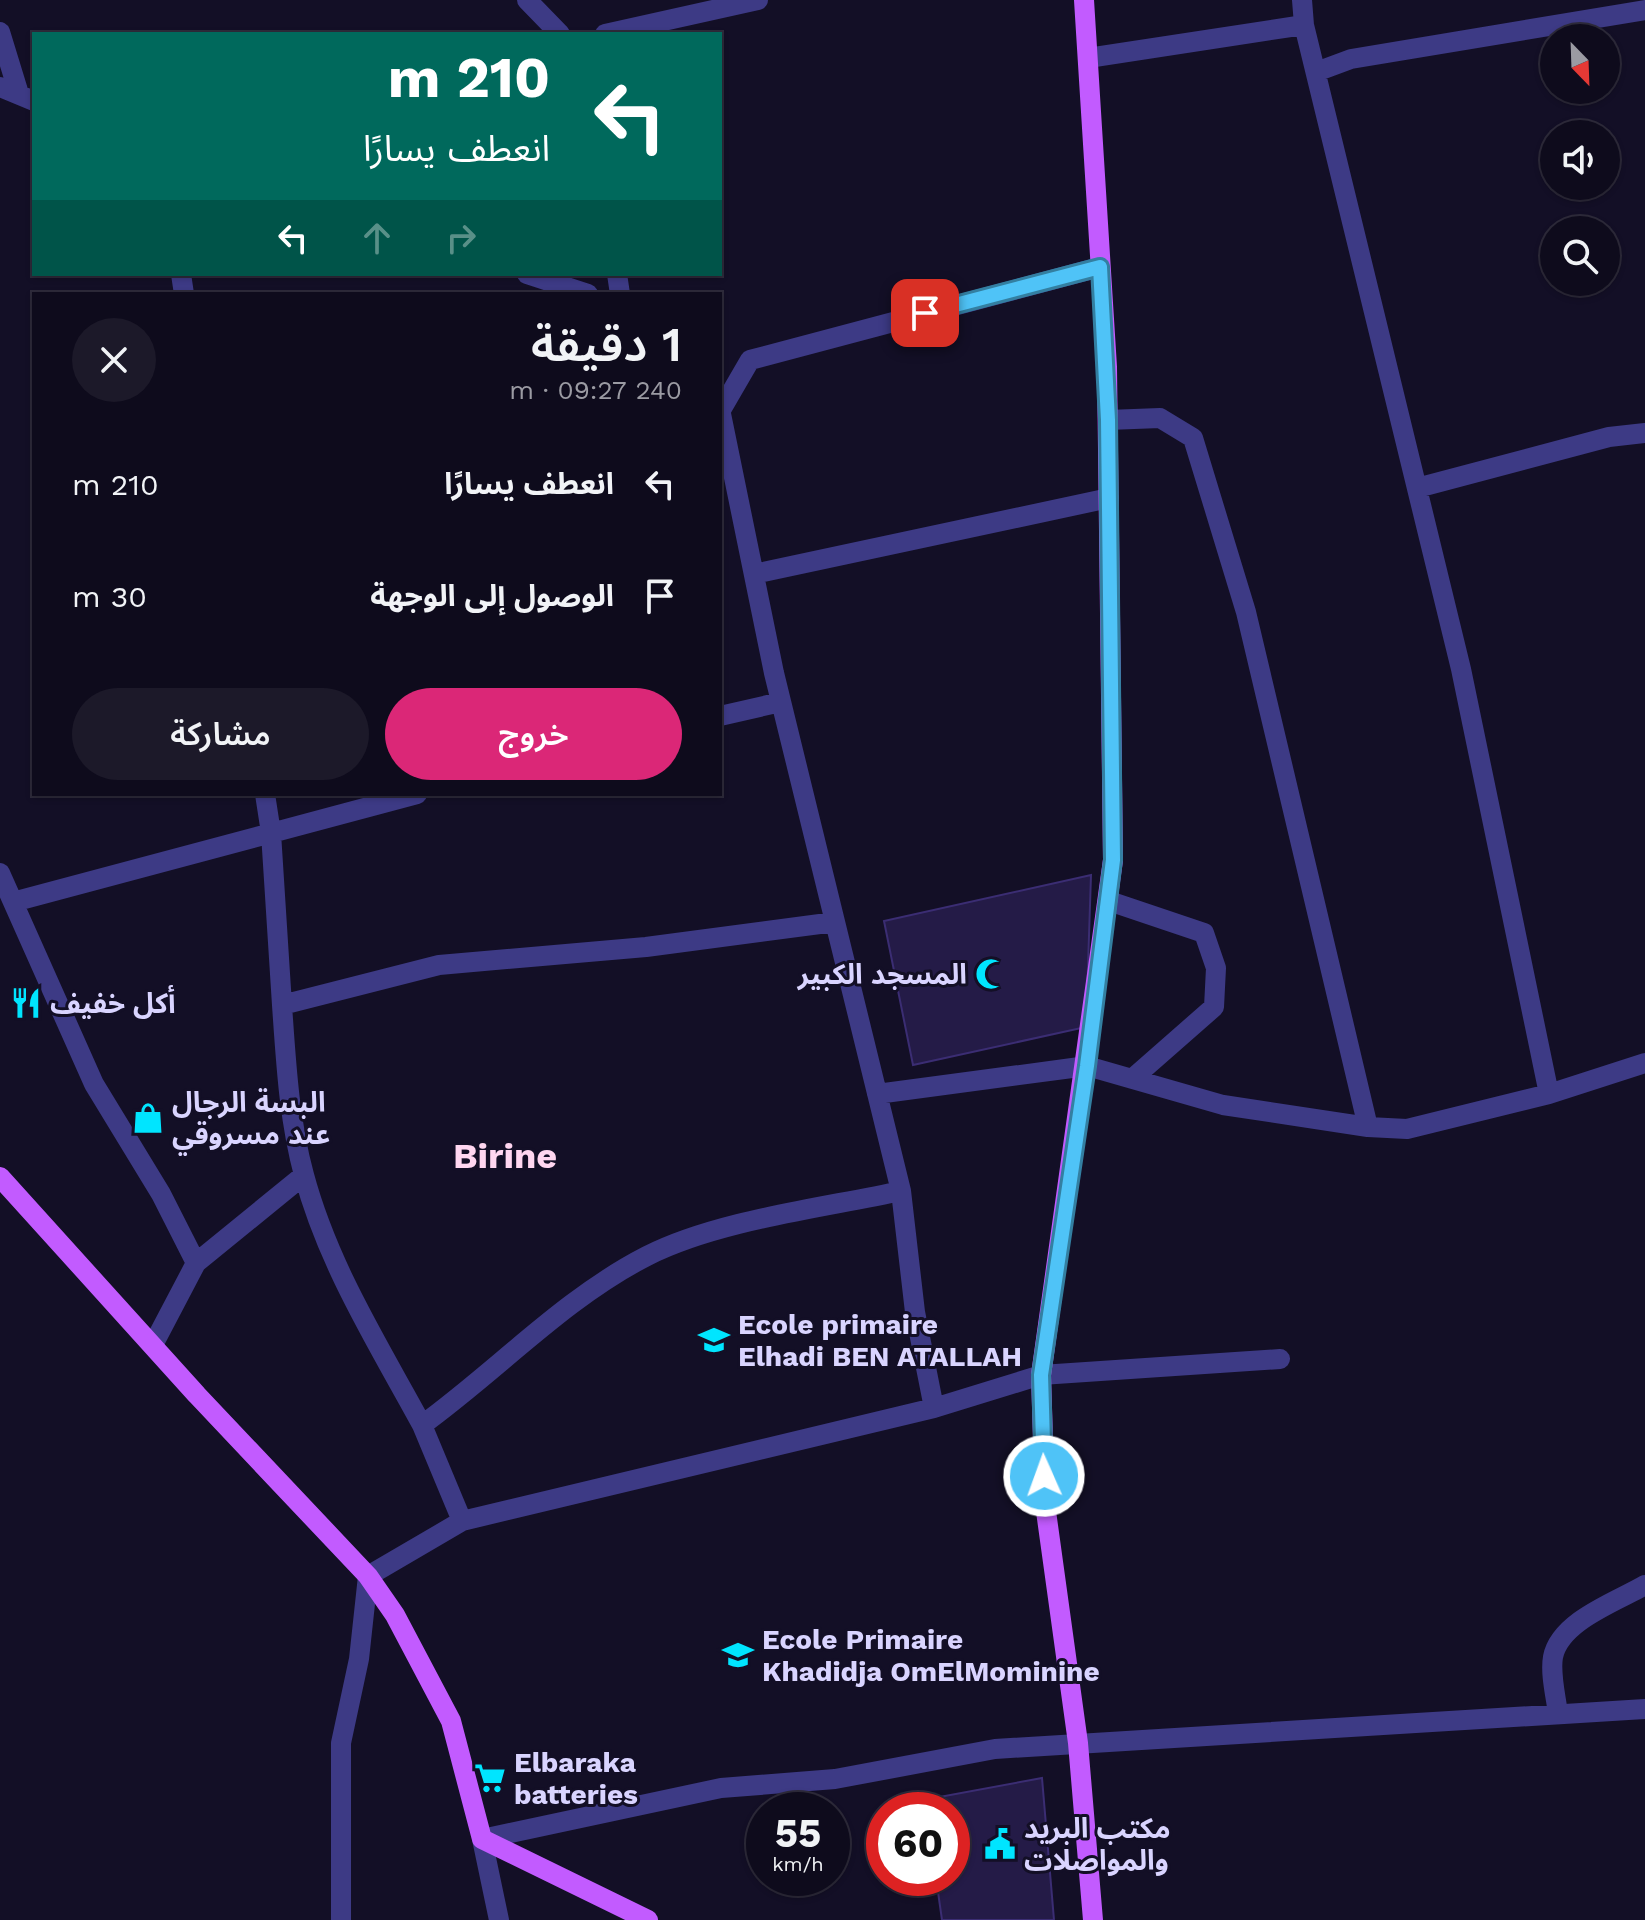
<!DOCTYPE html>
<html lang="ar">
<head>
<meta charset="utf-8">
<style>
	body { margin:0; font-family:"Work Sans","Noto Sans Arabic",sans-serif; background:#1c1929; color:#f1f3f6; direction:rtl; height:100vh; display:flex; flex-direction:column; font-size:30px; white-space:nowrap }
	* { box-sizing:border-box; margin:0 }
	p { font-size:26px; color:#9b9ba3 }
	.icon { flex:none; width:44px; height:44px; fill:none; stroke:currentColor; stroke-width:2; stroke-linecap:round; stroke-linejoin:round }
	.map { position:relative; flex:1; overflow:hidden; direction:ltr }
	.drawer { position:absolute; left:32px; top:292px; width:690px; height:504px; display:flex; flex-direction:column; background:#0e0b1c; border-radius:0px; box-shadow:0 2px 6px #0004,0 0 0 2px #2e2b3b; direction:rtl }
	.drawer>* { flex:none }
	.banner { position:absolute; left:32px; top:32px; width:690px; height:244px; border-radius:0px; box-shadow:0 2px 6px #0004,0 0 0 2px #2e2b3b; direction:rtl; background:#00695c; color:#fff; overflow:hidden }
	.needle { width:52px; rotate:157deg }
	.tools { position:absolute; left:1540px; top:24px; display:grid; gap:16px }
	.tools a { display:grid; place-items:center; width:80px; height:80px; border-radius:50%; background:#0e0b1c; box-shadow:0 2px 6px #0004,0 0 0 2px #2e2b3b; font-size:40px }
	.speed { position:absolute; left:746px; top:1792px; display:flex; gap:16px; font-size:40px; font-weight:700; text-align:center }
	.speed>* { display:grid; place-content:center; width:104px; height:104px; border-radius:50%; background:#0e0b1c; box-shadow:0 2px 6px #0004,0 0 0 2px #2e2b3b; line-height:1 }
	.speed small { font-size:20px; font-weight:400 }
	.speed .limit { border:12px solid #d22; background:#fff; color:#111 }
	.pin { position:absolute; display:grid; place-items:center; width:68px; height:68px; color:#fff; margin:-34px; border-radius:16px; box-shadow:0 4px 12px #0006 }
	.me { position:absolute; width:88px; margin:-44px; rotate:358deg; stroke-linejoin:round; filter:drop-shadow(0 0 6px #0008) }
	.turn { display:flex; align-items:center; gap:28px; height:168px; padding:0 40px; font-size:36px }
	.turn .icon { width:104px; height:104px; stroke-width:2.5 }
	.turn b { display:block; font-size:56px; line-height:68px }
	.lanes { display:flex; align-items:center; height:76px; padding:0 40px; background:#0003; justify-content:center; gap:40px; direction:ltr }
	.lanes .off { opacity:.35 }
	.round { display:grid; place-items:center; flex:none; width:84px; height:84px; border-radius:42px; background:#1c1929 }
	.summary { display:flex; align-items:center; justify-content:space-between; height:136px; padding:0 40px }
	h1 { font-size:48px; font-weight:600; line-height:60px }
	.button { display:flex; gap:16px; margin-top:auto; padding:16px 40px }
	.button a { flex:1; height:92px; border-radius:48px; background:#db2777; color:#fff; font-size:32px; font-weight:600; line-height:92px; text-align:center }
	.button a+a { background:#1c1929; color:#f1f3f6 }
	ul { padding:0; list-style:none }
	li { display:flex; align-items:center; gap:24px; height:112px; padding:0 40px }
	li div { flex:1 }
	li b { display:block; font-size:30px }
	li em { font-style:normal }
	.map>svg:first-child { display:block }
	.building { fill:#241b47; stroke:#3b2d73; stroke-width:2 }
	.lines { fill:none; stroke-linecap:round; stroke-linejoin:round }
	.minor { stroke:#3d3a85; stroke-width:20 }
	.major { stroke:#c25bff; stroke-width:20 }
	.route-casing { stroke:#337fa1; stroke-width:20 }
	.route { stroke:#4fc3f7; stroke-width:14 }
	.labels { text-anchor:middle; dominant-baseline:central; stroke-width:6; stroke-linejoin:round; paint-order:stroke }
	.poi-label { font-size:28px; font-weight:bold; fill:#d9d4ff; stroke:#130f26; text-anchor:start }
	.district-label { font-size:36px; font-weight:bold; fill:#ffd6f0; stroke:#130f26 }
</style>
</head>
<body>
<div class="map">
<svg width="1645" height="1920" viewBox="0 0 1645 1920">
	<rect width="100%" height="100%" fill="#130f26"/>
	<path class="building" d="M1091,875L1086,1027L913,1065L884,921Z
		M1042,1778L1054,1920H942L936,1878H952V1810H925L923,1800Z"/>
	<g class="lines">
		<path class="minor" d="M527,0L560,34
			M0,32L19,94
			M605,34L758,0
			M1088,58L1304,25L1302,0
			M1316,72L1351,59L1645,10
			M0,87L34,101
			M181,274L184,294
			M527,274L588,294
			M617,274L620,294
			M720,409L774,673L901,1191L915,1312L934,1408L1041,1375L1280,1359
			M721,410L750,360L1100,267
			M1108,420L1160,418L1193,438L1246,612L1368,1127
			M1417,488L1609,437L1645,433
			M754,574L1109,498
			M720,716L781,702
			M265,794L271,833L282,1005L439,965L646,947L835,922
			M0,873L94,1084L161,1194L196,1263L154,1343
			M1109,901L1204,933L1216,968L1214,1007L1132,1079
			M13,902L417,794
			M282,1005C286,1062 289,1120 304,1175C328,1265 378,1344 422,1425
			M877,1094L1087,1066L1223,1105L1368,1127L1407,1129L1549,1094L1461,669L1304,25
			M1549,1094L1645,1063
			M196,1263L304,1175
			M462,1521L422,1425C498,1370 563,1299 647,1256C718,1220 823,1208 901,1191
			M1558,1714C1556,1697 1550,1674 1553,1657C1560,1621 1616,1602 1645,1585
			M341,1920V1743L359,1659L368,1576L462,1521L934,1408
			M499,1920L482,1839L721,1788L835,1779L995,1749L1645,1709"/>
		<path class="major" d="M1084,0L1107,367L1113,860L1041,1375L1045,1504L1078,1743L1093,1920
			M0,1177L197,1395L368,1576L395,1615L451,1721L482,1839L648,1920"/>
	</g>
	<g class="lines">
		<defs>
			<path id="route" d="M925,313L1100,267L1108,420L1113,860L1087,1066L1041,1375L1044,1476"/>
		</defs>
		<use href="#route" class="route-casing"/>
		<use href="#route" class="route"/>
	</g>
	<defs>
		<symbol id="mosque-bare" viewBox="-9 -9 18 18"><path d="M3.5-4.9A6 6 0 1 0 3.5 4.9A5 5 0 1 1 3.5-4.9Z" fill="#00e5ff" stroke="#130f26" stroke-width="2.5" paint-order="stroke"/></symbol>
		<symbol id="restaurant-bare" viewBox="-9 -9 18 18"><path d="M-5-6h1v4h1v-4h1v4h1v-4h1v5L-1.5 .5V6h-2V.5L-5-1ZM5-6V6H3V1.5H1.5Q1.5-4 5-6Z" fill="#00e5ff" stroke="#130f26" stroke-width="2.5" paint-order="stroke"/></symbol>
		<symbol id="shop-bare" viewBox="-9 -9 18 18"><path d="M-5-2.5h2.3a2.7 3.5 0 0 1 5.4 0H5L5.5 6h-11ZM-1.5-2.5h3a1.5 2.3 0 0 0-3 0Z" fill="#00e5ff" stroke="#130f26" stroke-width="2.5" paint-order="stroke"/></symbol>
		<symbol id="school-bare" viewBox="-9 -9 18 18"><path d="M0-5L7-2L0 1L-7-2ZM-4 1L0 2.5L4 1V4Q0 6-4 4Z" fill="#00e5ff" stroke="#130f26" stroke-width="2.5" paint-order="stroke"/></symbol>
		<symbol id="supermarket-bare" viewBox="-9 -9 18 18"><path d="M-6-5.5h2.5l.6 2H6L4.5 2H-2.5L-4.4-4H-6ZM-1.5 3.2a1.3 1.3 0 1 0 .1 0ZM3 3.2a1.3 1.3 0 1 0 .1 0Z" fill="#00e5ff" stroke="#130f26" stroke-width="2.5" paint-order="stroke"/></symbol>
		<symbol id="civic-bare" viewBox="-9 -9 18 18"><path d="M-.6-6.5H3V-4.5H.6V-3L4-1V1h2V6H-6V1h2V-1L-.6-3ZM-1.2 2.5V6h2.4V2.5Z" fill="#00e5ff" stroke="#130f26" stroke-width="2.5" paint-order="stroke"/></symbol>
	</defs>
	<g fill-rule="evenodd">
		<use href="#mosque-bare" x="969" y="952" width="44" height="44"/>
		<use href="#restaurant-bare" x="4" y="981" width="44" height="44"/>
		<use href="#shop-bare" x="126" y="1096" width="44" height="44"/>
		<use href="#school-bare" x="692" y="1318" width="44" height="44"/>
		<use href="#school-bare" x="716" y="1633" width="44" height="44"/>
		<use href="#supermarket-bare" x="468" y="1756" width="44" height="44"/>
		<use href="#civic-bare" x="978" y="1822" width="44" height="44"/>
	</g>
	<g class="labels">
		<g class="poi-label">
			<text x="967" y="974" text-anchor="end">المسجد الكبير</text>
			<text x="50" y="1003">أكل خفيف</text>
			<text x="172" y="1102">البسة الرجال<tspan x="172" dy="32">عند مسروقي</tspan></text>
			<text x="738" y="1324">Ecole primaire<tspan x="738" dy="32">Elhadi BEN ATALLAH</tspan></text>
			<text x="762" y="1639">Ecole Primaire<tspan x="762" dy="32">Khadidja OmElMominine</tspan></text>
			<text x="514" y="1762">Elbaraka<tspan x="514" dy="32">batteries</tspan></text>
			<text x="1024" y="1828">مكتب البريد<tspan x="1024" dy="32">والمواصلات</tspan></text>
		</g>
		<g class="district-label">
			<text x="505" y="1156">Birine</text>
		</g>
	</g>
</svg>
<div class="tools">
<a><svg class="needle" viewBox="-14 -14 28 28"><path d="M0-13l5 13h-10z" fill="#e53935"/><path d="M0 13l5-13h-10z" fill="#9b9ba3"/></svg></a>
<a><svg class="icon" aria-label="sound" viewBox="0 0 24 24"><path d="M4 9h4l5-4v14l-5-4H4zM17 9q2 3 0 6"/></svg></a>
<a><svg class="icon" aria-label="search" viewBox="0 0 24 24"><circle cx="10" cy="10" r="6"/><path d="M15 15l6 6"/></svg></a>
</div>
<div class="speed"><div>55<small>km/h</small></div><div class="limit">60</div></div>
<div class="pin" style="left:925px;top:313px;background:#d93025"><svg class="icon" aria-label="arrive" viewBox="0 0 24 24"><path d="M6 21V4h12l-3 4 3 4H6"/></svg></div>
<svg class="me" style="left:1044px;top:1476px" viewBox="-20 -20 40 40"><circle r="17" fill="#4fc3f7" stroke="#fff" stroke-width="3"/><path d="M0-11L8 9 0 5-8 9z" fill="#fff"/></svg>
<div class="banner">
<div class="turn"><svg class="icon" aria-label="left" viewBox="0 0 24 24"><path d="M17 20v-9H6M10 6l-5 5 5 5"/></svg><div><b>210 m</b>انعطف يسارًا</div></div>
<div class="lanes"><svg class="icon" aria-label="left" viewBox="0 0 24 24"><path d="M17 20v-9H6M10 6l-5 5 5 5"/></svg><svg class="icon off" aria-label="ahead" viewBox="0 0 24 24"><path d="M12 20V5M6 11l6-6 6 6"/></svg><svg class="icon off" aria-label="right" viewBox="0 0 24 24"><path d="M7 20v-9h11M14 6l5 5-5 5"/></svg></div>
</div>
<section class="drawer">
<div class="summary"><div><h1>1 دقيقة</h1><p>240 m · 09:27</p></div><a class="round"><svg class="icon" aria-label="close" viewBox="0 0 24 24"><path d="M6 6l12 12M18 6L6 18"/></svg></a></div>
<ul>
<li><svg class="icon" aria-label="left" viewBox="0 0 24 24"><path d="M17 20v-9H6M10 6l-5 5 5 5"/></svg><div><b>انعطف يسارًا</b></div><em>210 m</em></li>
<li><svg class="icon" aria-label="arrive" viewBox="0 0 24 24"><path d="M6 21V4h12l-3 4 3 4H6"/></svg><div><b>الوصول إلى الوجهة</b></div><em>30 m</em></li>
</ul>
<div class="button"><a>خروج</a><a>مشاركة</a></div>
</section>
</div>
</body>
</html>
